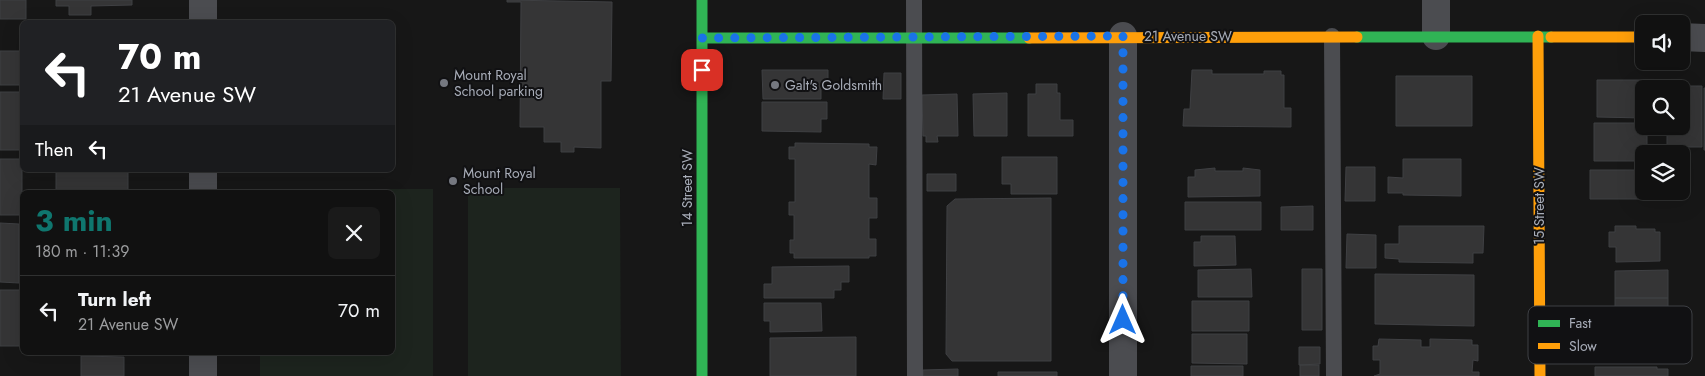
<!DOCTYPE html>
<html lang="en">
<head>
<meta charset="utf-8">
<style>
	body { margin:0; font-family:Jost,sans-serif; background:#1a1a1a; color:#f1f3f6; height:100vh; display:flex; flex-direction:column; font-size:19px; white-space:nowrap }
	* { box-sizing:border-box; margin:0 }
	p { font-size:16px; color:#9c9d9f }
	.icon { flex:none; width:28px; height:28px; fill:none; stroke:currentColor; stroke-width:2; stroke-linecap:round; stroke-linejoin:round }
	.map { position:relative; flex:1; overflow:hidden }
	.details { position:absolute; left:20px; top:190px; width:375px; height:165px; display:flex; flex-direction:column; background:#111; border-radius:8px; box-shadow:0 5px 20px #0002,0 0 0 1px #303131 }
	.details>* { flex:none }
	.top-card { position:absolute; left:20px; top:20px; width:375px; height:152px; border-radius:8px; box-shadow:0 5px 20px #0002,0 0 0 1px #303131; background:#202124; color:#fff; overflow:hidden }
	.tools { position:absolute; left:1635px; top:15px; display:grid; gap:10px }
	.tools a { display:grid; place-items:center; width:55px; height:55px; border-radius:8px; background:#111; box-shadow:0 5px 20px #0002,0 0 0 1px #303131; font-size:25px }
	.pin { position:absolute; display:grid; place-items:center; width:42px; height:42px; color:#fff; margin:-21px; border-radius:10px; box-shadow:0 2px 8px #0006 }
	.me { position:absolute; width:55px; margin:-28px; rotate:0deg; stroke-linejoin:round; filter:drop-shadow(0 0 4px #0008) }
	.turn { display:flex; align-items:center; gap:18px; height:105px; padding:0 15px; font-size:22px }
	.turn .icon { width:65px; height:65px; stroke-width:2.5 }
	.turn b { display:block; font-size:35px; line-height:42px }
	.then { display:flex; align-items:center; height:48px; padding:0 15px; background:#0003; gap:10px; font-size:19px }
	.round { display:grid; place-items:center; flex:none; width:52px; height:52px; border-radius:8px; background:#1a1a1a }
	.head { display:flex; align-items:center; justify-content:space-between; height:85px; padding:0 15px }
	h1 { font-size:30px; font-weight:700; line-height:38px; color:#0f766e }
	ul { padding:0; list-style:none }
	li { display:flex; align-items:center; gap:15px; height:70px; padding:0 15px; border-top:1px solid #303131 }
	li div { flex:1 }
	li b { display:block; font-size:19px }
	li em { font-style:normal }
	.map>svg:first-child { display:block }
	.green { fill:#1d241e }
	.building { fill:#353536; stroke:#3f4043 }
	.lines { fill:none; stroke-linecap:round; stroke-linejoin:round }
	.lane { stroke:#4b4c50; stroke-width:16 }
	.street { stroke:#4b4c50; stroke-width:28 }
	.fast { stroke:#30b455; stroke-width:11 }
	.slow { stroke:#ff9f0a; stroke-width:11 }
	.route { stroke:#1a73e8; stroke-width:9; stroke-dasharray:0 16.2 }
	.poi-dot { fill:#757880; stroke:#111113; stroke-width:2 }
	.labels { text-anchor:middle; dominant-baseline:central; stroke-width:4; stroke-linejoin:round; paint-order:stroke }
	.street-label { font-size:14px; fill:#a8adb8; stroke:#111113 }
	.poi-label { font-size:14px; fill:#a8adb8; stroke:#111113; text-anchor:start }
	.key { fill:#111113; stroke:#3e4045; stroke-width:1 }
	.key-label { font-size:14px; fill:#a8adb8 }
</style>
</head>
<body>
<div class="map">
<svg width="1705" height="376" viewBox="0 0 1705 376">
	<rect width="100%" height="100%" fill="#171717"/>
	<path class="green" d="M468,188H620L621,376H468Z
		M281,189H433V376H260V353L392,352V192H281Z"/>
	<path class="building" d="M0,0H26V19H0Z
		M56,0H132V5L91,6V15H69V6H56Z
		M507,0L612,2L611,81H601V148L574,147V152H561V142H544V127H520L521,2H507Z
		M0,51H21L22,85H0Z
		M762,70H828V87H821V99H763Z
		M1192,70H1212V74H1264V71H1281V75H1284V108H1291V127L1183,126L1184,109H1190Z
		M884,73H901V99H883Z
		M1396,76H1472V126H1396Z
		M1597,80H1648L1647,89H1644V118L1597,117Z
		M1036,84H1057V93H1060V120H1073V136H1028V94H1036Z
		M1688,86H1702V147H1683V150H1667V126H1681V89H1667L1688,88Z
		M1704,88H1705V150H1704Z
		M0,92H22V150H0Z
		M1007,93V136H974L973,94Z
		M957,94L958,136H937L938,142H926V136H923L922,95Z
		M762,102H827V119H821V132L762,131Z
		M1594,123H1644V135H1647V154H1644V161H1594Z
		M795,143L869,144V147H877L876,165L869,164V198H877V218H869V239H876V256H869V258H794V253H790V240H794V215H789V202H795V159H789V147H795Z
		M1002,157H1057V194H1011V184H1002Z
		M0,159H22V215H0Z
		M1403,159H1461V196L1403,195V193H1388V177L1403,178Z
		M1346,167H1375V201H1345Z
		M1215,168V171H1243V168L1260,170V196L1188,197V177H1195V170Z
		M56,170H128V192H56Z
		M1590,170H1643V199H1590Z
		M927,174H956V191H927Z
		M1051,198V361H952L946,354L947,206L955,199Z
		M1185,202H1261V230H1185Z
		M1313,206V230H1281V207Z
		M0,223L19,224V283L0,282Z
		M1399,226H1484L1483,253H1473V263L1399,262V259L1385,258V244H1399Z
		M1615,226H1636V229H1655V232H1660V261L1616,262V247H1609V232H1615Z
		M1347,234L1376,235V268H1346Z
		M1201,236H1235L1236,265L1194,266V242H1201Z
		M849,266V282H841V290H834V298H764V284H772V267Z
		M1251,269L1252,297H1198V270Z
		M1302,269H1322V330H1302Z
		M1668,270V298H1615V271Z
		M1375,274L1474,275V326L1375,324Z
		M0,290H22V346H0Z
		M1615,298H1668V325H1615Z
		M1192,301H1249V331H1192Z
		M764,303H821L822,331L770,332V321H764Z
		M1192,334H1247V364L1192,363Z
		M856,337V376H770V338Z
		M1379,339L1421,340V347H1430V339L1472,340V345H1478V361L1473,360L1472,372H1479V376H1374L1380,374V360H1373V346H1378Z
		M1299,347H1320V364L1299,365Z
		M81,356L124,357V376H81Z
		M1300,365H1319V376H1300Z
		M1191,366H1243V376H1191Z
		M1595,367H1657V369H1668V376H1595Z
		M958,369V376H923V370Z
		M998,372H1057V376H998Z"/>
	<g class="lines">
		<path class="lane" d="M914,0L915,376
			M1332,36L1334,376"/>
		<path class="street" d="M203,0V22
			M1436,0V36
			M1123,36V376
			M1681,37L1705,38
			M203,170V192
			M203,352V376"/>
		<path class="fast" d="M702,0V376
			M1357,37H1551
			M702,38H1029"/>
		<path class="slow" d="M1538,36L1540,376
			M1551,37H1644
			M1029,38L1357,37"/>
	</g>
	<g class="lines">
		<path class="route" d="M702,70V38L1123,36V320"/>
	</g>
	<g class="poi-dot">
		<circle cx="444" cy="83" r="5"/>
		<circle cx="775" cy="85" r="5"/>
		<circle cx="453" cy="181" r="5"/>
	</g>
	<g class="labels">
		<g class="street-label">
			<text x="1188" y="36">21 Avenue SW</text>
			<text transform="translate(687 188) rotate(-90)">14 Street SW</text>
			<text transform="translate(1539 206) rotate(-90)">15 Street SW</text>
		</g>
		<g class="poi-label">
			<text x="454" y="75">Mount Royal<tspan x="454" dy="16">School parking</tspan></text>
			<text x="785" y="85">Galt's Goldsmith</text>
			<text x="463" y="173">Mount Royal<tspan x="463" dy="16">School</tspan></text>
		</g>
	</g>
	<rect x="1528" y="306" width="164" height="58" rx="8" class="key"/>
	<rect x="1538" y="320" width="22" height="7" fill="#30b455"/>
	<rect x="1538" y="343" width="22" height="6" fill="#ff9f0a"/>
	<g class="key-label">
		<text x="1569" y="328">Fast</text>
		<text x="1569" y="351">Slow</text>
	</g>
</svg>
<div class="tools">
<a><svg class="icon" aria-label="sound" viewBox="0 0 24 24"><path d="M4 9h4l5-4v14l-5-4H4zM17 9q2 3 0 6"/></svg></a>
<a><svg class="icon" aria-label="search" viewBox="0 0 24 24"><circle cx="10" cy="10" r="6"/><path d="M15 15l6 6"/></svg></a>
<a><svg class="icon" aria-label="layers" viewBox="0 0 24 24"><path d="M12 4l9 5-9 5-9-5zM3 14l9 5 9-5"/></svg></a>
</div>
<div class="pin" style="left:702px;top:70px;background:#d93025"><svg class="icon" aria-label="arrive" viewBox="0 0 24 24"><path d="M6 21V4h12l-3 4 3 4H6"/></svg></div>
<svg class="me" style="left:1123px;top:320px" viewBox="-20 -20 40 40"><path d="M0-17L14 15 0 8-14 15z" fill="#1a73e8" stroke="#fff" stroke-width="4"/></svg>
<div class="top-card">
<div class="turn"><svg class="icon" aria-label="left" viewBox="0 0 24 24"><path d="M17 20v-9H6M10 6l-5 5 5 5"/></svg><div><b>70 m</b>21 Avenue SW</div></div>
<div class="then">Then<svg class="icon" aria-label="left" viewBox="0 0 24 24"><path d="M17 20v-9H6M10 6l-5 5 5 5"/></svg></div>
</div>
<section class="details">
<div class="head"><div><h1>3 min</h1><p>180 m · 11:39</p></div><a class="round"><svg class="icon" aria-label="close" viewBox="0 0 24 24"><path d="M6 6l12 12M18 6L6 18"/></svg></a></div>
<ul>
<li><svg class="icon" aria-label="left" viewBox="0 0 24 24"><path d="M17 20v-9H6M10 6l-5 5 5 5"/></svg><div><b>Turn left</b><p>21 Avenue SW</p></div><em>70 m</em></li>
</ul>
</section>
</div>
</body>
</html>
